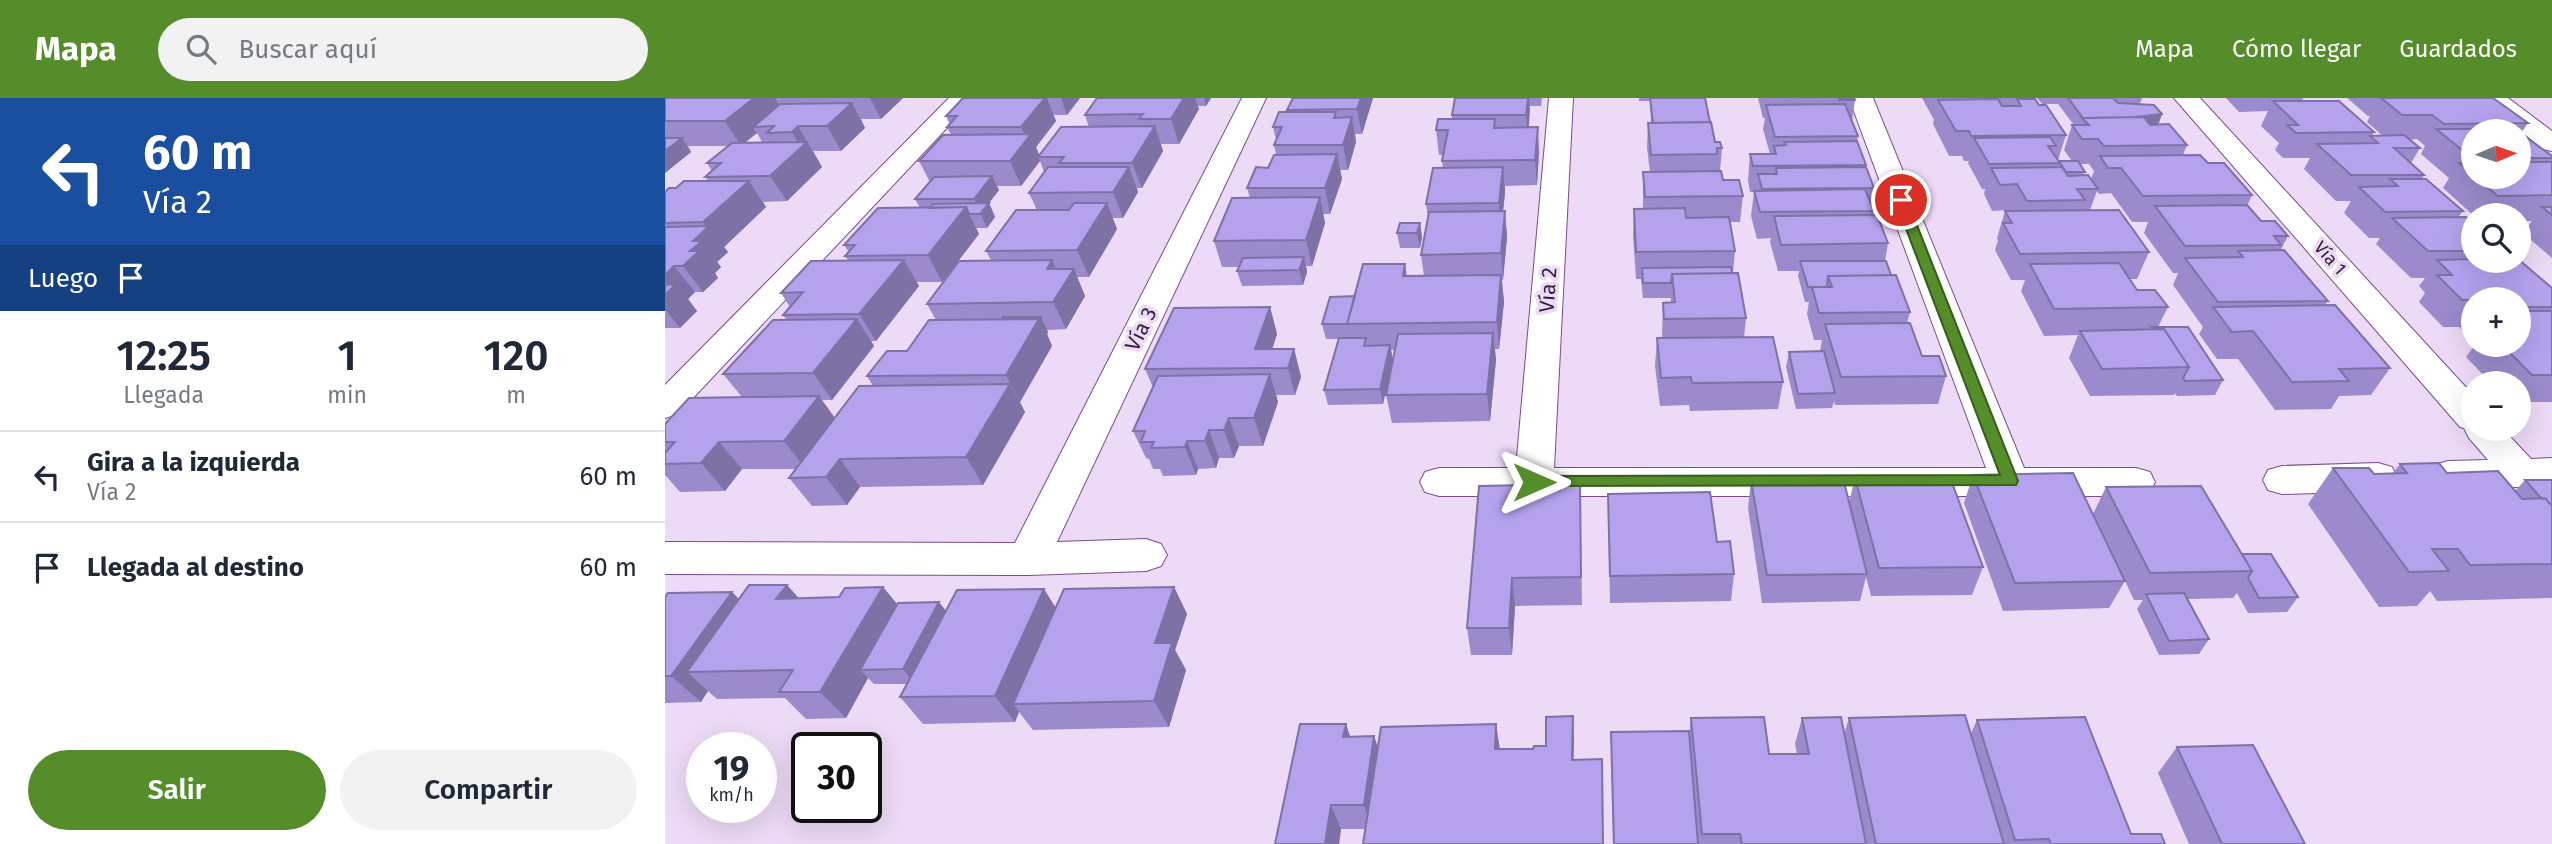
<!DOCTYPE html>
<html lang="es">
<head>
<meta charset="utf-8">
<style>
	body { margin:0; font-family:"Fira Sans",sans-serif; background:#f2f2f3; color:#1f2937; height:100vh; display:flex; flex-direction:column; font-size:26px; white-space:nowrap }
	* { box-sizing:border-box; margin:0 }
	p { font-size:23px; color:#747a83 }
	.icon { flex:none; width:38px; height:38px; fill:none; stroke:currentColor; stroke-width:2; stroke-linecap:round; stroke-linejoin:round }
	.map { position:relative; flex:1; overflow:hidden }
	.details { display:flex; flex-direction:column; background:#fff; width:665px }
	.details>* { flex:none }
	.banner { background:#1a4fa0; color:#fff; overflow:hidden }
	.needle { width:46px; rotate:88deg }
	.tools { position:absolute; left:1796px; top:21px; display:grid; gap:14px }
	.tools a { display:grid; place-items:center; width:70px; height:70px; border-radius:50%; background:#fff; box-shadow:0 7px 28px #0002; font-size:35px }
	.speed { position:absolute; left:21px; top:634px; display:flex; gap:14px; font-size:35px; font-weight:700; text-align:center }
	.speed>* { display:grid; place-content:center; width:91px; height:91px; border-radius:50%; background:#fff; box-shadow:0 7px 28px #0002; line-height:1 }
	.speed small { font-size:18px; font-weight:400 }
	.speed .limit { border:4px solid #111; border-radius:10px; background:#fff; color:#111 }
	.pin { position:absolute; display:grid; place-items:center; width:60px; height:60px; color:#fff; margin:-30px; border:4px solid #fff; border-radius:50%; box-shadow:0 2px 7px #0007 }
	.me { position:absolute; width:77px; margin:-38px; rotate:90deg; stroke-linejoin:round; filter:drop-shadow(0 0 5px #0008) }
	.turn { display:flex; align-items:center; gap:24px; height:147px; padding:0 28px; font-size:32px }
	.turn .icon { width:91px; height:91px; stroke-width:2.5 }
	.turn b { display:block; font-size:49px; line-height:60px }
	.then { display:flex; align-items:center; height:66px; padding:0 28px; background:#0003; gap:14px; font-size:26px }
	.eta { display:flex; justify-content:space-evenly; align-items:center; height:119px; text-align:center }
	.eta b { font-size:42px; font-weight:600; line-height:49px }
	.button { display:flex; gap:14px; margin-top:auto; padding:14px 28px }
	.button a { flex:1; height:80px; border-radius:42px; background:#548d2a; color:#fff; font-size:28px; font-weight:600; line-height:80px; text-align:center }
	.button a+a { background:#f2f2f3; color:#1f2937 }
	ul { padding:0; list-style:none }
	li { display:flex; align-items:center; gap:21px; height:91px; padding:0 28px; border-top:2px solid #e0e1e3 }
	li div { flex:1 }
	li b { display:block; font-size:26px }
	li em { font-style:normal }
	header { display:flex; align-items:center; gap:42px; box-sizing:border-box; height:98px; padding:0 35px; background:#548d2a; color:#fff }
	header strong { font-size:33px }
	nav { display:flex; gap:38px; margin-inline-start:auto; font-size:24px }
	.search { width:490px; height:63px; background:#f2f2f3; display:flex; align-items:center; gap:18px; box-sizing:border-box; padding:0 24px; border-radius:38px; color:#747a83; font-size:26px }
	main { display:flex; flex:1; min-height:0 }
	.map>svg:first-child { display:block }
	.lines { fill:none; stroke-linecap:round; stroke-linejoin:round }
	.minor-casing { stroke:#794d8c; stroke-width:2 }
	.minor { fill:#fff; fill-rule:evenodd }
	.wall { fill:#9b8bcc; fill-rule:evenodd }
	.shaded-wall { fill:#7e71a6 }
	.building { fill:#b4a2ed; stroke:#7e71a6; stroke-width:2 }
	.route { fill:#548d2a; stroke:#375c1b; stroke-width:2 }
	.labels { text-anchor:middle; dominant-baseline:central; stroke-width:7; stroke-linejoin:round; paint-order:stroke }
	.far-street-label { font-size:18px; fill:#311e39; stroke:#eddaf6 }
	.street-label { font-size:21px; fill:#311e39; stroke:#eddaf6 }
</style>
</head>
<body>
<header>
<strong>Mapa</strong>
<div class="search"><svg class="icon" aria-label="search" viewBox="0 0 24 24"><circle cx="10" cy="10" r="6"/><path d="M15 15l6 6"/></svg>Buscar aquí</div>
<nav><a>Mapa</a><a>Cómo llegar</a><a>Guardados</a></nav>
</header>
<main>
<section class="details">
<div class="banner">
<div class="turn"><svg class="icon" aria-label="left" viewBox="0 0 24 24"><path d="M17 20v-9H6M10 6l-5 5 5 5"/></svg><div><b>60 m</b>Vía 2</div></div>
<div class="then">Luego<svg class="icon" aria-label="arrive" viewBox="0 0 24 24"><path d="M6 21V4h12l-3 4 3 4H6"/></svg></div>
</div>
<div class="eta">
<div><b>12:25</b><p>Llegada</p></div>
<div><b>1</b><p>min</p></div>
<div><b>120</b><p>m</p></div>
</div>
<ul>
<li><svg class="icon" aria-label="left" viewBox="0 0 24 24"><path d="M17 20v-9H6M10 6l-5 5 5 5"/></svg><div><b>Gira a la izquierda</b><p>Vía 2</p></div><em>60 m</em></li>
<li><svg class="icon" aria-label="arrive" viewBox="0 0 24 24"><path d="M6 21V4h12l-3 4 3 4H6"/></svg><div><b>Llegada al destino</b></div><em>60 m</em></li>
</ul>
<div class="button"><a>Salir</a><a>Compartir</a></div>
</section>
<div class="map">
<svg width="1887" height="746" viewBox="0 0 1887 746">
	<rect width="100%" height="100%" fill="#eddaf6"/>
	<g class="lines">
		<defs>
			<path id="minor" d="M284,0H310L13,316L0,320V287Z
				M577,0H601L392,444L481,441L496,446L502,457L496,468L481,473L363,477L0,476V444L350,445Z
				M884,0H908L889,370H1321L1184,0H1208L1359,370H1471L1485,374L1490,384L1485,394L1471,398H774L760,394L755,384L760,374L774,370H851Z
				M1509,0H1535L1808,297V331H1838L1866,361L1887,360V388L1783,391L1769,387L1764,377L1769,367L1783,363L1823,362L1804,340L1799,330L1795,329Z
				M1815,0H1843L1887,33V53L1878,51Z
				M1713,365L1727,369L1732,379L1727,389L1713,393L1617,396L1603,392L1598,382L1603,372L1617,368Z"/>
		</defs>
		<use href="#minor" class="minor-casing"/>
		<use href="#minor" class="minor"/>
	</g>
	<path class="wall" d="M0,0H238L216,21H196L200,30L176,53H148L157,69L122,103L98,104L101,109L59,149L63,154L52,164L56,169L50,175L53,180L38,194H30L23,201L32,213L15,230H0V94L43,83L40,79L47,73L42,65L63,48H23L26,54L0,75ZM92,35L97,44H80Z
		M298,0H415L402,17H388L391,23L371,49L374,57L424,29L420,17L432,0H546L541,8H533L534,11L514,46H496L498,53L477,90H472L473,94L458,120H447L452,131L424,179H412L420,198L401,231L382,232L383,234L382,236L387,248L355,304L360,314L318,387L195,389L182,407L147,408L124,380L132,371H77L60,393L15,394L0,377V326L77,299L58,276L122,222L118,217L125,209L116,195L183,162L180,158L184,154L179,147L255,110L250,101L265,84L254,63L286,37L282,29L285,27L281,18ZM375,63L379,74L364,95L372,112L321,153L326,162L262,206L271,222L242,253L202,278L208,288L170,320L157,302H167L209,248L206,243H211L254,188L251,184H277L314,136L311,130H322L330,119L324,105L334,92L332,88H356Z
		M627,0H708L697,36H690L691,44L683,72H675L677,81L665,116H658L660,125L647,168H641L642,174L638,187L577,188L572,173L574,169H557L549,143L585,100L582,90L603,70L611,56L609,47L611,42L608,29L623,14L622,12Z
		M790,0H877L876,8H864V29L874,54L872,87L840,88V95L838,113H840L842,139L838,182H837L839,204L834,251H830L831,262L825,323L727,325L721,297L726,271L718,306L663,307L659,292L674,241H661L657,226L690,198L742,178H759L756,157L763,119L761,106L778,70L777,63L779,57H774L771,32L787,21V17ZM726,252H730L728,262Z
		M974,0H1040L1050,44L1057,50L1055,73L1058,82L1078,98L1075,124H1065L1070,153L1068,175L1081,220L1079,239L1118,284L1113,311L1025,313L1024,307L995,308L990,268L992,240H997L998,205H1006V200H978L976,181H971L968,137L969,111H978V74H985L982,50L983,25H986L985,3H974Z
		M1093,0H1189L1190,2L1187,23L1193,38L1192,44L1209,90L1206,106L1209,113L1208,117L1223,145L1220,163L1245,214L1242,225L1257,258L1281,278L1273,306L1170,307L1169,303L1167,310L1131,311L1121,269L1124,254L1155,253L1157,242H1149L1142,216L1144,204H1140L1133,178L1134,173H1113L1105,144L1106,140L1092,141L1086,118L1089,94H1085L1083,82L1085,56H1105L1098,31L1100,20H1098Z
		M1257,0H1354L1353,1L1374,7L1401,37L1393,62L1394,63H1407L1399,52L1407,27H1409L1393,6H1377L1372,0H1477L1475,6L1497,16L1493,27L1522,47L1518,57L1543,65L1587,97L1582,108L1596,123L1623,138L1615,153L1663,203L1660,207L1725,270L1706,297L1674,298L1666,311L1610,312L1573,261H1552L1534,236L1538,229L1508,187L1513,175H1508L1479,135L1483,124H1467L1446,95L1434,96L1432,93L1425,112L1484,154L1472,181H1465L1472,192L1503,209L1493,229L1558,282L1550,297L1512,298L1510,295L1509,297L1425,298L1404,260L1413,237L1379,238L1356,193L1360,182H1346L1330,152L1333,142L1332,140L1340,113H1345L1344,112L1327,113L1319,96L1320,91H1317L1303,65L1304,63H1299L1297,58H1284L1268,26L1269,22ZM1415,66H1424L1429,73L1426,81L1418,77L1420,74Z
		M1561,0H1638L1637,3L1709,34L1707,38H1718L1702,24L1705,18H1703L1682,0H1828L1863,25L1856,35L1887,58V160L1858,135L1867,123H1853V117H1808L1778,90L1784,80L1756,56L1760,48L1752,41L1744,42L1755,50L1746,65L1759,77L1757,81L1798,113L1793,119L1808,125V163L1887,190V304H1853V285H1826L1801,259L1809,248L1801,241L1804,237H1802L1794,229H1778L1754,204L1760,195L1754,188L1760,180H1746L1711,146L1715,140H1704L1679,115L1686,103H1671L1639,71L1645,60H1618L1610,52L1614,45L1596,28L1603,13L1574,14ZM1808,33H1853V79H1808ZM1808,201H1853V247H1808Z
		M755,125L757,139L755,150H735L732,135Z
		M605,209L612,236L607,251H629L636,279L630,297H611L613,304L598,348H574L569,360H554L551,370L533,371L531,377L498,378L495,371H488L484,361L481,360L468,333L488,289L480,271Z
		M1735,366L1782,375L1850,393L1860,382H1887V500L1772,503L1765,493L1752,508L1714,509L1643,406L1668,370L1709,376L1728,375Z
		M1308,377L1428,416L1441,389L1577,456L1633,499L1622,514L1583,515L1572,495L1568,500L1523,501L1544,541L1534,556L1494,557L1472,511L1478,502H1469L1460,483L1444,510L1338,513L1299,405Z
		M1190,380L1318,469L1307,497L1206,498L1201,479L1195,503L1097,505L1083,410L1086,382L1184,404Z
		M915,386L917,507L850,508L847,557H806L802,530Z
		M943,396L1052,444L1069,476L1066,503L945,505Z
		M122,487L134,501L174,499L218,489L232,506L281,513L390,509L509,489L522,516L510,552L521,572L504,629L368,632L354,614L350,624L258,626L235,599L242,586H209L203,580L181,620L141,621L120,600L52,601L43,593L36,604L0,605V499L67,494L74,501Z
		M908,618L909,644L700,731H676L674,746L635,626H681L685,639L709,638L713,649L868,651L881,648Z
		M1026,620L1104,656H1132L1130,646L1137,620L1179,636L1184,620L1306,635L1312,622L1466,736L1500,746H948L946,634L1024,639Z
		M1512,649L1640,746H1524L1493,675Z"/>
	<path class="shaded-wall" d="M89,0H110L118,13L88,29L92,35L76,48L60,23Z
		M205,0H238L216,21Z
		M380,0H382L391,23L371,49L375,59H373L375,63L356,88L345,63L362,41L356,29Z
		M396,0H415L402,17Z
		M519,0H530L534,11L514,46L506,21Z
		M539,0H546L541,8Z
		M696,0H708L697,36L692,11Z
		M863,0H864L865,12L863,41L861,17Z
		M187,5L200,30L176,53L162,28Z
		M1497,16L1492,30L1470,19Z
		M687,19L691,44L683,72L678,47Z
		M133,28L157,69L122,103L105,78L136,50L127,34Z
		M490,28L498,53L477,90L467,65Z
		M873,29L874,54L872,87L870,62Z
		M17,40L26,54L0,75V53Z
		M672,56L677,81L665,116L660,90Z
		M464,69L473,94L458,120L448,94Z
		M838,69L840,95L836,131L834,105Z
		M327,78L334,92L324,105L330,119L322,130L309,101Z
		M84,83L101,109L59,149L63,154L52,164L56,169L50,175L53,180L38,194L18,168L25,153L28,143L42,130L38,124Z
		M655,99L660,125L647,168L641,142Z
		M442,105L452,131L424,179L412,152Z
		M301,109L314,136L277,184L263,157Z
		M840,113L842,139L838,182L836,155Z
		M755,125L757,139L755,150L752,135Z
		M639,159L642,174L638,187L634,172Z
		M239,162L254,188L211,243L194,216Z
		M387,162L399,187L409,171L420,198L401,231L388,204L382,171Z
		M740,166L744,193L738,178Z
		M9,168L30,194L23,201L32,213L15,230L0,211V197L6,192L0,184V177Z
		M836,177L839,204L834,251L832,224Z
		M605,209L612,236L601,270L590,251Z
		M376,219L383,234L382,236L387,248L355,304L341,277Z
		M192,221L209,248L167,302L148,275Z
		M828,235L831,262L825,323L822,296Z
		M725,247L728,262L718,306L715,291Z
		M629,251L636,279L630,297L623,270Z
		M605,276L613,304L598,348L589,320Z
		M345,286L360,314L318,387L301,359Z
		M154,298L174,326L140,370L119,343Z
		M564,320L574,348L569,360L559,332Z
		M544,332L554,360L551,370L540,343Z
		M522,343L533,371L531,377L520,349Z
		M54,344L77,371L60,393L36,365Z
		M175,361L195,389L182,407L161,379Z
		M847,480L850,508L847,557L844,530Z
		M122,487L146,514L111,501Z
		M218,489L240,516L195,572L203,580L181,620L155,594Z
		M509,489L522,516L510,552L521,572L504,629L489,603L490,545Z
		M379,491L396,518L348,606L354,614L350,624L330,598Z
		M67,494L93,522L22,574L43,593L36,604L6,578Z
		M274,504L286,519L250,586L238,571Z
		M908,618L909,644L908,687L907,662Z
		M681,626L689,652L678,639Z
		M831,626L835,652L830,651Z
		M709,638L717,664L707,731L699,707Z
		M666,707L676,731L674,746H660Z"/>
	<path class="building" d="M0,0H89L60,23H0Z
		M298,0H380L356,29H282L292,18H281Z
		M432,0H519L506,21H474L478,16L420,17Z
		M628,0H696L692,11L622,12Z
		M790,0H863L861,17H787Z
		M985,0H1040L1045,24L988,25Z
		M1174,0H1189L1190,2H1174Z
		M1403,0H1448L1453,5L1489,7L1497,16L1470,19L1418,20Z
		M1716,0H1828L1863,25L1779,26L1767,17H1737Z
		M1333,1L1337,8H1356L1352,1H1370L1374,7H1381L1401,37L1306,38L1304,33H1291L1273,2Z
		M1608,3H1674L1709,34L1631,35L1622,27H1633Z
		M187,5L162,28H133L127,34L102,35L109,28L88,29L115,6Z
		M1180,6L1193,38L1110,39L1101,7Z
		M614,14H671L669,20L687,19L678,47H609L617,29H608Z
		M1479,19L1485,27L1504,26L1522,47L1439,48L1433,41H1417L1407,27H1424L1417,20Z
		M773,21H830L829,30L873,29L870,62L777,63L783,32H771Z
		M1046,24L1050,44H1055L1057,50H1052V56L986,57L983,25Z
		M490,28L467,65H394L399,59H373L396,29Z
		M1771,31H1850L1887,58V60H1853V33H1808V60H1807Z
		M366,36L345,63H254L278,37Z
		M1739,37L1755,50H1729L1759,77H1686L1652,46L1713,45L1705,38Z
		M1385,39L1391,48H1383L1395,65L1324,66L1309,40Z
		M0,40H17L0,53Z
		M1192,43L1201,67L1088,68L1085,56H1111L1109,48L1121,47L1119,44Z
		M142,44L105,78L40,79L56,65H42L67,45Z
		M672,56L660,90H582L591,69L603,70L609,57Z
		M1535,57L1543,65H1559L1587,97L1478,98L1456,70H1443L1435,58Z
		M1394,63H1413L1420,74H1401Z
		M1853,64H1887V97L1833,98L1810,79H1853Z
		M1794,65H1808V76Z
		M383,69H464L448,94L364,95Z
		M838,69L834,105L761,106L768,70Z
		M1201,69L1209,90L1097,91L1093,76H1112L1111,70Z
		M1397,69L1403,78L1423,77L1433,91H1412L1420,102L1362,103L1352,86L1335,87L1326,70Z
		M1056,73L1058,82H1074L1078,98L980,99L978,74Z
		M327,78L309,101H250L269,79Z
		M1725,81H1761L1798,113L1720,114L1694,89L1733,88Z
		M19,83H84L38,124L0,125V94L4,90H11Z
		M1200,91L1209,113L1095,114L1089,93Z
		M655,99L641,142L549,143L567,100Z
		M324,105L315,116H304L301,109L265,110L268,106Z
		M409,105H442L412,152L321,153L351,112H404Z
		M1582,107L1596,123H1610L1623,138H1609L1616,147L1520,148L1490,108Z
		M301,109L263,157L180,158L190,147H179L213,110Z
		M1877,109H1887V117Z
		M1020,110L1021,120L1064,119L1070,153L971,154L969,111Z
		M1454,112L1484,154L1355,156L1338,125H1347L1340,113Z
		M840,113L836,155L756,157L764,114Z
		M1212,117L1223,145L1116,147L1109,118Z
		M1801,119L1808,125V153H1763L1727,120Z
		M735,125H755L752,135H732Z
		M44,128L28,143H37L25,153H34L18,168H9L0,177V129Z
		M1619,152L1663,203L1553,204L1520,160L1578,159L1573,153Z
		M639,159L634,172L572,173L578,160Z
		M1808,161V163H1853V161L1887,190V209H1853V201L1797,202L1772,177H1787L1772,162Z
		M239,162L194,216L118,217L138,194L116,195L146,163Z
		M387,162L382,171H409L388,204L262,206L294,163Z
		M1135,163H1221L1226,177L1163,178L1162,189H1143Z
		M1454,165L1472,192H1490L1503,209L1389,211L1365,166Z
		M698,166H740L738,178L836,177L832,224L682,226Z
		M1066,169L1067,175L1007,176L1006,185H978L977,170Z
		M1073,175L1081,220L999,221L998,205L1010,204L1007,176Z
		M1231,177L1245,214L1154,215L1147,189H1167L1163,178Z
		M11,186L0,197V187Z
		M690,198L682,226H684H657L665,199Z
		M1670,207L1725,270L1674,271L1684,283L1627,284L1588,233L1567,234L1548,209Z
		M605,209L590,251H629L623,270L480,271L509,210Z
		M1853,213H1887V277H1867L1837,247H1853Z
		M338,219H376L375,221H337Z
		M192,221L148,275L58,276L108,222Z
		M374,221L341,277L202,278L222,253H242L264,222Z
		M1245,225L1257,258H1274L1281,278L1176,279L1160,226Z
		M1486,229H1523L1558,282L1520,283L1518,280L1524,269L1499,231H1487Z
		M1499,231L1524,269L1437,271L1415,233Z
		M828,235L822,296L721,297L733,236Z
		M1108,239L1118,284L1027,285L1026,279L996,280L992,240Z
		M674,240H701L699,248L725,247L715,291L659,292Z
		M1159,253L1170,295L1133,296L1124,254Z
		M605,276L589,320H564L559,332H544L540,343H522L520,349L486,350L489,344H476L480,333H468L493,278Z
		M345,286L301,359L175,361L161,379L124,380L194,288Z
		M154,298L119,343L54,344L36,365L0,366V355L10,344H0V326L24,300Z
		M1774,365L1782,375L1833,373L1857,401L1880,400L1887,408V466L1805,467L1793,451H1767L1784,473L1744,474L1668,370H1704L1709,376L1742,375L1735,366Z
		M1408,375L1460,483L1350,485L1308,377Z
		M1285,379L1318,469L1214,470L1190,380Z
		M1178,380L1202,476L1102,477L1086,382Z
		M1860,382H1887V408L1880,400L1877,401Z
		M915,386L916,479L847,480L844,530H802L814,388Z
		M1536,388L1587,473L1485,475L1441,389Z
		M1045,394L1052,444L1065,443L1069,476L945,478L943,396Z
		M1577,456H1606L1633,499L1594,500L1583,480L1587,473Z
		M84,487H122L111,501L174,499L180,490L218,489L155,594H114L128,572L22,574Z
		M509,489L490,545H507L489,603L348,606L399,491Z
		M379,491L330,598L235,599L292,492Z
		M67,494L6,578H0V499L3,495Z
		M1519,495L1544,541L1504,543L1481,496Z
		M274,504L238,571L195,572L233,505Z
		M1300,617L1339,746H1211L1184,620Z
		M908,618L907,662L937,661L938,746H698L716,629L831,626L830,651H868L869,648H881V619Z
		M1099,619L1104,656H1144L1137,620L1176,619L1201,746H1077L1075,736H1037L1026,620Z
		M1420,619L1466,736H1496L1500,746H1386L1384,741L1350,742L1312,622Z
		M635,626H681L678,639L709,638L699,707H666L660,746H610Z
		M1024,633L1033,746H949L946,634Z
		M1588,647L1640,746H1557L1512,649Z"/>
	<path class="route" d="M1232,100L1242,102L1353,383L1351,387L863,388L861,384L863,380L869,378L1335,377L1230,102Z"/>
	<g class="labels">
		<g class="far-street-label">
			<text transform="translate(1665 160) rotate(48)">Vía 1</text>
		</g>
		<g class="street-label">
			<text transform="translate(883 192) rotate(-86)">Vía 2</text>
			<text transform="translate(476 231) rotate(-64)">Vía 3</text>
		</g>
	</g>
</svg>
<div class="tools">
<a><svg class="needle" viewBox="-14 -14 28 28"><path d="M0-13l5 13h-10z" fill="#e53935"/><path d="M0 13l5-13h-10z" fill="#747a83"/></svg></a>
<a><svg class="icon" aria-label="search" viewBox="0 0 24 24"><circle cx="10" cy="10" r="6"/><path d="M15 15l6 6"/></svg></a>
<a>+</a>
<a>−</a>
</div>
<div class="speed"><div>19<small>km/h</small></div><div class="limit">30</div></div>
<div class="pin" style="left:1236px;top:102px;background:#d93025"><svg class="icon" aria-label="arrive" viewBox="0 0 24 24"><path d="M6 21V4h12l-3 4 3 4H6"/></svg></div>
<svg class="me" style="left:869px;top:384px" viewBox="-20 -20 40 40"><path d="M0-17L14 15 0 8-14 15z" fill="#548d2a" stroke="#fff" stroke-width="4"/></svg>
</div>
</main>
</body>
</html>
